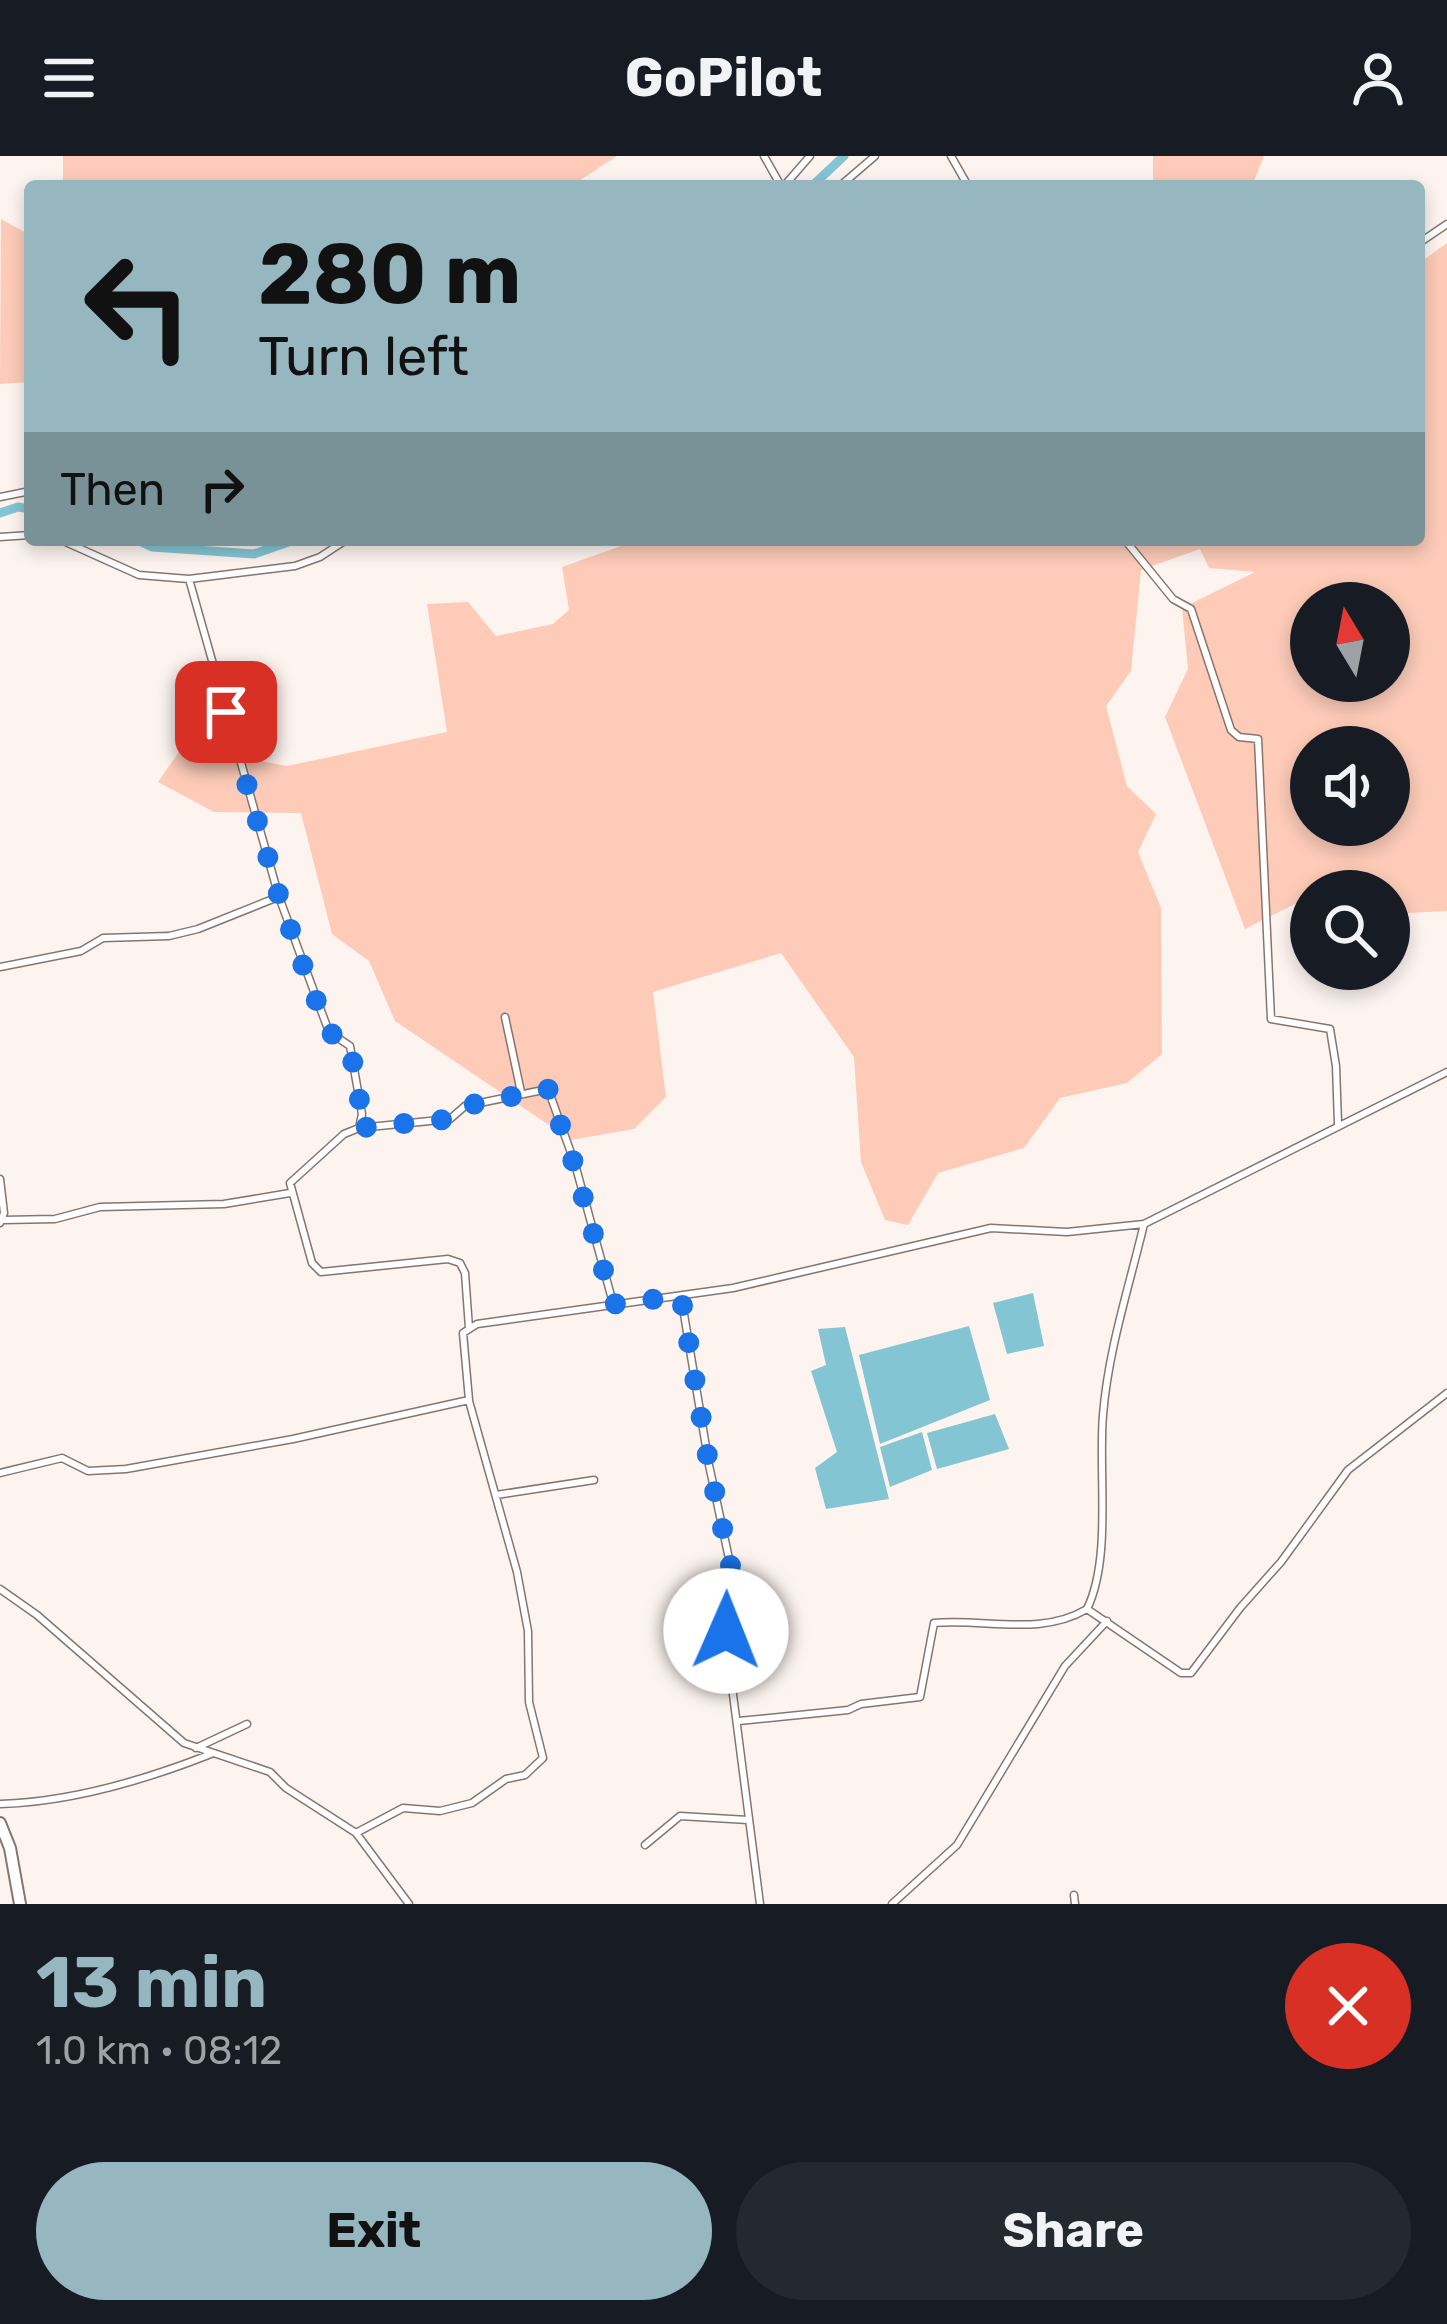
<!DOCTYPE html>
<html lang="en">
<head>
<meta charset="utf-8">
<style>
	body { margin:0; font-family:Rubik,sans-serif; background:#242831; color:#f1f3f6; height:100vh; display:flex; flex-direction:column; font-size:45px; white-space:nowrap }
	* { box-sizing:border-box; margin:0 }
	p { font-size:39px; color:#9ea1a6 }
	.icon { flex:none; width:66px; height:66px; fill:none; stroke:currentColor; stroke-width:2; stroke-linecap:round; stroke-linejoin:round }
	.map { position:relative; height:1748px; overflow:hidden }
	.details { display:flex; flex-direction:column; background:#171b24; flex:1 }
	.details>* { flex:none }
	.hud { position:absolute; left:24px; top:24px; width:1401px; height:366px; border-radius:12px; box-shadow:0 6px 18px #0003; background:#96b7bf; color:#111; overflow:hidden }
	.needle { width:78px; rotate:350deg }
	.fabs { position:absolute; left:1290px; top:426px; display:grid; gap:24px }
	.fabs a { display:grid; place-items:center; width:120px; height:120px; border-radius:50%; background:#171b24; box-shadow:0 6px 18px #0003; font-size:60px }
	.pin { position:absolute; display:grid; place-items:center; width:102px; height:102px; color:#fff; margin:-51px; border-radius:24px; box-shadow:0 6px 18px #0006 }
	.me { position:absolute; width:132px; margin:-66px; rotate:1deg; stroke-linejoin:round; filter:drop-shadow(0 0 9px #0008) }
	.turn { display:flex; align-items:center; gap:42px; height:252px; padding:0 36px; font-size:54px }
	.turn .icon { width:156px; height:156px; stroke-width:2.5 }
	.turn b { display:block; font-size:84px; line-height:102px }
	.then { display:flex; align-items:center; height:114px; padding:0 36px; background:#0003; gap:24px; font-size:45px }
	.round { display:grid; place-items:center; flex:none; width:126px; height:126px; border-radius:63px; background:#242831 }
	.overview { display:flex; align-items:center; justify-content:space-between; height:204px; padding:0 36px }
	h1 { font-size:72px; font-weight:700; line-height:90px; color:#96b7bf }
	.primary-button { display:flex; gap:24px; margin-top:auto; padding:24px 36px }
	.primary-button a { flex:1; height:138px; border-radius:72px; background:#96b7bf; color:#111; font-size:48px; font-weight:700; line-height:138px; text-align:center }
	.primary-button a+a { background:#242831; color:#f1f3f6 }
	header { display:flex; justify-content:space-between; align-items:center; height:156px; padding:0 36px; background:#171b24; font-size:54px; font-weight:700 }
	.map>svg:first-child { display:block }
	.green { fill:#fdcbb8; fill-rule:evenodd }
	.water { fill:#84c5d3 }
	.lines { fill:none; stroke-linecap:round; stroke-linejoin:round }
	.canal { stroke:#84c5d3; stroke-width:9 }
	.street-casing { stroke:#88746d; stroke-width:9 }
	.primary-casing { stroke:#88746d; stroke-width:14 }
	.street { stroke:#fff; stroke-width:6 }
	.primary { stroke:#fff; stroke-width:10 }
	.route { stroke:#1a73e8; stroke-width:21; stroke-dasharray:0 37.8 }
</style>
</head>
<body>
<header><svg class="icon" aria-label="menu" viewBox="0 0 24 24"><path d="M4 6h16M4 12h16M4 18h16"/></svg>GoPilot<svg class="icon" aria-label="person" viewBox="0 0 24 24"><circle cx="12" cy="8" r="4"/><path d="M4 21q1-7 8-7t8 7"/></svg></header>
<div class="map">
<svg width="1447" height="1748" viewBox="0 0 1447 1748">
	<rect width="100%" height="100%" fill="#fdf4f0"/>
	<path class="green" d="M63,0H617L571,30H63Z
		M1153,0H1264L1252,30H1153Z
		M1,63L30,79V226L0,228Z
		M1447,87V755L1389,758V735H1347L1339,726L1322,735H1311V740L1245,773L1165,561L1188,513L1182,452L1255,416L1209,412L1200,393L1141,414L1131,515L1106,550L1127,630L1156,658L1138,696L1161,752L1162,898L1127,927L1060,942L1024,992L938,1017L908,1069L885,1064L861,1006L854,901L781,797L653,836L666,941L634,973L571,984L395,865L369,805L332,778L301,657L214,656L158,626L183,590L287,610L447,576L427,448L468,446L496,480L553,468L569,454L562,411L638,384H1419V107ZM1311,447H1389V525H1311ZM1311,591H1389V669H1311Z"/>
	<path class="water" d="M1033,1137L1044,1190L1007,1198L993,1147Z
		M969,1170L990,1244L880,1288L859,1199Z
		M845,1171L889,1343L826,1353L815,1312L837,1296L811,1215L826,1209L818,1173Z
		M995,1258L1009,1293L937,1313L927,1277Z
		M922,1276L932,1314L890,1331L880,1291Z"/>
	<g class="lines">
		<path class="canal" d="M812,30L844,0
			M0,357L18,351L30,353
			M137,384L152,391L254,398L294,384"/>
		<defs>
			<path id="street" d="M764,0L781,30
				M951,0L968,30
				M784,30L810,0
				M840,30L875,0
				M1419,87L1447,68
				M0,341L30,335
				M0,381L30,379
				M61,384L139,419L189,423L295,410L320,401L346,384
				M164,384H219
				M1125,384L1173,443L1191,453L1231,574L1239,581L1258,583L1271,863L1330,873L1336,910L1338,968
				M189,423L279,741L329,876L350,890L362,958L359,972L344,978L290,1027L312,1107L321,1116L448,1103L460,1107L465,1117L469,1172
				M0,811L81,795L103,782L169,780L198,773L278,741
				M505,861L521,936
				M359,972L450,963L465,950L548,933L575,1008L613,1147
				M0,1023L4,1057L0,1067
				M3,1064L55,1063L100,1051L224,1048L290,1037
				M681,1140L709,1309L731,1412L719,1430L760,1748
				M0,1317L62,1302L88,1315L126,1313L293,1283L469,1244L463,1177L477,1168L733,1132L991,1072L1067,1076L1144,1068L1447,916
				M496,1339L594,1324
				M0,1433L37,1459L184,1587L270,1616L286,1632L356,1677L409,1748
				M1087,1453L1181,1517H1191L1240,1452L1281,1406L1348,1314L1447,1237
				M739,1565L848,1554L861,1548L920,1541L934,1467C985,1462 1040,1481 1087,1453C1112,1402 1098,1315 1103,1259C1108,1195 1129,1131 1144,1068
				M196,1592L247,1568
				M0,1648C72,1646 145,1624 211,1598
				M356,1677L403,1652L440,1655L472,1647L506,1623L525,1619L543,1602L529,1546L528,1475L517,1416L469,1245
				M645,1689L680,1660L748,1664
				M1074,1739L1075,1748
				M892,1748L957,1689L1065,1510L1107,1465"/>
			<path id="primary" d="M0,1667L10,1692L20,1748"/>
		</defs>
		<use href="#street" class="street-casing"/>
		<use href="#primary" class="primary-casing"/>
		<use href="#street" class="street"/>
		<use href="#primary" class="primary"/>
	</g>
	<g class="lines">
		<path class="route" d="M226,556L279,740L308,824L329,876L350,890L362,958L358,972L450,963L465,950L548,933L574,1008L613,1148L681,1140L709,1309L731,1412L719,1430L726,1475"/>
	</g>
</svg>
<div class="fabs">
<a><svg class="needle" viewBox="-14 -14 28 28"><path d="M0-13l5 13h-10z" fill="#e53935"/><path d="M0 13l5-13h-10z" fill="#9ea1a6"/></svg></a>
<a><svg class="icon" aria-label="sound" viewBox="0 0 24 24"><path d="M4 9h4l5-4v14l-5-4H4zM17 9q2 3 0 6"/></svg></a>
<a><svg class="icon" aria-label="search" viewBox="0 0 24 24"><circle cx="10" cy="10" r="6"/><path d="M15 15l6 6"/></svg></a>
</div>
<div class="pin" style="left:226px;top:556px;background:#d93025"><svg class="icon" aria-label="arrive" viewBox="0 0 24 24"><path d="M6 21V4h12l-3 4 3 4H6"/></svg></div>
<svg class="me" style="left:726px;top:1475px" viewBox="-20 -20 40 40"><circle r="19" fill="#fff"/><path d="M0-13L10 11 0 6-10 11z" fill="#1a73e8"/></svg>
<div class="hud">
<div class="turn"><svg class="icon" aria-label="left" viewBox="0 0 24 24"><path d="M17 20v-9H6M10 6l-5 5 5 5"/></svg><div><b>280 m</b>Turn left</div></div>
<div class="then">Then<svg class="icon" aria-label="right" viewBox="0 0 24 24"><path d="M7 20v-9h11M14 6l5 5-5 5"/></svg></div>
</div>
</div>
<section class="details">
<div class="overview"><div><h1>13 min</h1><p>1.0 km · 08:12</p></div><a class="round" style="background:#d93025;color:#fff"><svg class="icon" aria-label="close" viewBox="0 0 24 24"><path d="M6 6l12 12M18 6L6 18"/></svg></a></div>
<div class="primary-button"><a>Exit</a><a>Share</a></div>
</section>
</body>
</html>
